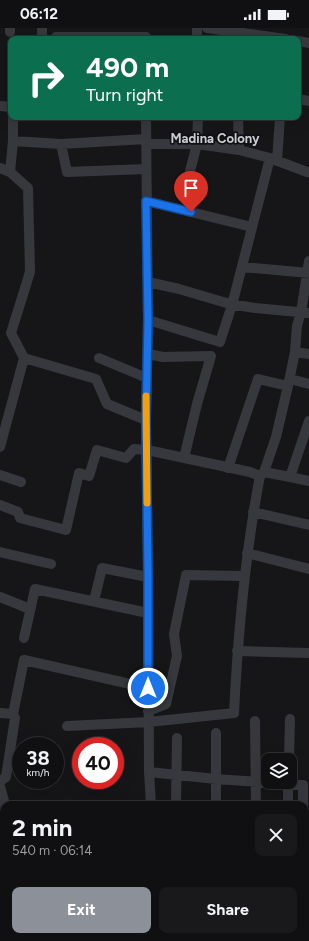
<!DOCTYPE html>
<html lang="en">
<head>
<meta charset="utf-8">
<style>
	body { margin:0; font-family:Figtree,sans-serif; background:#19191b; color:#f1f3f6; height:100vh; display:flex; flex-direction:column; font-size:15px; white-space:nowrap }
	* { box-sizing:border-box; margin:0 }
	p { font-size:13px; color:#9c9d9f }
	.icon { flex:none; width:22px; height:22px; fill:none; stroke:currentColor; stroke-width:2; stroke-linecap:round; stroke-linejoin:round }
	.map { position:relative; flex:1; overflow:hidden }
	.details { position:absolute; left:0px; top:773px; width:309px; height:140px; display:flex; flex-direction:column; background:#101012; border-radius:12px 12px 0 0; box-shadow:0 4px 16px #0002,0 0 0 1px #303032 }
	.details>* { flex:none }
	.hud { position:absolute; left:8px; top:8px; width:293px; height:84px; border-radius:8px; box-shadow:0 4px 16px #0002,0 0 0 1px #303032; background:#0b6e4f; color:#fff; overflow:hidden }
	.buttons { position:absolute; left:261px; top:725px; display:grid; gap:8px }
	.buttons a { display:grid; place-items:center; width:36px; height:36px; border-radius:8px; background:#101012; box-shadow:0 4px 16px #0002,0 0 0 1px #303032; font-size:20px }
	.speed { position:absolute; left:12px; top:709px; display:flex; gap:8px; font-size:20px; font-weight:700; text-align:center }
	.speed>* { display:grid; place-content:center; width:52px; height:52px; border-radius:50%; background:#101012; box-shadow:0 4px 16px #0002,0 0 0 1px #303032; line-height:1 }
	.speed small { font-size:10px; font-weight:400 }
	.speed .limit { border:6px solid #d22; background:#fff; color:#111 }
	.pin { position:absolute; display:grid; place-items:center; width:34px; height:34px; color:#fff; margin:-41px -17px; border-radius:50% 50% 50% 0; rotate:-45deg; box-shadow:0 0 4px #0007 }
	.pin .icon { rotate:45deg }
	.me { position:absolute; width:44px; margin:-22px; rotate:0deg; stroke-linejoin:round; filter:drop-shadow(0 0 3px #0008) }
	.turn { display:flex; align-items:center; gap:14px; height:84px; padding:0 12px; font-size:18px }
	.turn .icon { width:52px; height:52px; stroke-width:2.5 }
	.turn b { display:block; font-size:28px; line-height:34px }
	.round { display:grid; place-items:center; flex:none; width:42px; height:42px; border-radius:8px; background:#19191b }
	.overview { display:flex; align-items:center; justify-content:space-between; height:68px; padding:0 12px }
	h1 { font-size:24px; font-weight:700; line-height:30px }
	.action { display:flex; gap:8px; margin-top:auto; padding:8px 12px }
	.action a { flex:1; height:46px; border-radius:8px; background:#8c9099; color:#fff; font-size:16px; font-weight:700; line-height:46px; text-align:center }
	.action a+a { background:#19191b; color:#f1f3f6 }
	.status { display:flex; justify-content:space-between; align-items:center; height:28px; padding:0 20px; background:#101012; direction:ltr }
	.status svg { height:11px; fill:currentColor }
	.map>svg:first-child { display:block }
	.lines { fill:none; stroke-linecap:round; stroke-linejoin:round }
	.minor { stroke:#37383d; stroke-width:10 }
	.route-casing { stroke:#114b97; stroke-width:10 }
	.route { stroke:#1a73e8; stroke-width:7 }
	.slow { stroke:#f59e0b; stroke-width:7 }
	.labels { text-anchor:middle; dominant-baseline:central; stroke-width:3.5; stroke-linejoin:round; paint-order:stroke }
	.neighbourhood-label { font-size:13px; font-weight:bold; fill:#c9ccd4; stroke:#111113 }
</style>
</head>
<body>
<div class="status"><b>06:12</b><svg viewBox="0 0 49 12"><path d="M0 12V9h3v3zM5 12V6h3v6zM10 12V3h3v9zM15 12V0h3v12zM26 1h20v11H26zM47 4h2v5h-2z"/></svg></div>
<div class="map">
<svg width="309" height="913" viewBox="0 0 309 913">
	<rect width="100%" height="100%" fill="#161618"/>
	<g class="lines">
		<path class="minor" d="M197,0V11
			M207,0L286,11
			M10,4V0
			M42,7V0
			M56,11V9H146
			M298,13L309,15
			M298,71L309,73
			M0,78L11,79
			M146,89L148,292L146,392L148,549L149,744L151,777
			M238,89L239,122
			M13,113V89
			M61,116L67,144L146,141
			M146,116H197L239,122L270,130
			M277,133L280,89
			M0,140L10,144L28,160L30,244L11,305L24,330L96,351L107,376L146,392
			M190,143L197,116L198,89
			M10,144L13,113L61,116L146,111
			M146,173L252,199
			M242,239L309,245
			M148,254L179,261L230,276L255,280L309,285
			M148,292L220,314L232,277L270,130L307,144H309
			M295,324L309,326
			M148,326L163,329L211,328L197,376L184,430
			M99,330L147,350
			M290,351L309,356
			M0,419L24,330
			M228,440L258,351L288,358
			M264,444L290,449L309,393
			M0,447L21,454
			M290,449L309,453
			M0,477L18,484L20,490L66,502L79,445L89,448L97,422L126,430L134,421L147,422L250,444L260,448
			M253,484L309,497
			M0,524L51,536
			M247,525L309,541
			M0,569L30,581
			M94,573L102,540L148,549
			M24,610L35,561L148,585
			M237,623L309,625
			M148,683L166,676L177,628L174,606L186,547L244,548
			M0,685L13,686
			M255,693L256,777
			M67,698L149,694L234,685C238,605 245,526 260,448L264,444L276,409L288,358L295,324L297,298L301,284L309,233
			M289,732L290,691
			M149,744L216,751L303,757V777
			M0,753L6,749L15,690L13,686L24,632L148,660
			M0,758L5,777
			M176,773L177,710
			M216,777V705
			M288,777V754
			M305,848H309
			M0,876L4,878
			M73,909L82,913
			M249,909L283,913
			M154,913V909"/>
	</g>
	<g class="lines">
		<defs>
			<path id="route" d="M148,660V548L146,392L148,292L146,173L191,184"/>
		</defs>
		<use href="#route" class="route-casing"/>
		<use href="#route" class="route"/>
		<path class="slow" d="M146,368L147,475"/>
	</g>
	<g class="labels">
		<g class="neighbourhood-label">
			<text x="215" y="110">Madina Colony</text>
		</g>
	</g>
</svg>
<div class="buttons">
<a><svg class="icon" aria-label="layers" viewBox="0 0 24 24"><path d="M12 4l9 5-9 5-9-5zM3 14l9 5 9-5"/></svg></a>
</div>
<div class="speed"><div>38<small>km/h</small></div><div class="limit">40</div></div>
<div class="pin" style="left:191px;top:184px;background:#d93025"><svg class="icon" aria-label="arrive" viewBox="0 0 24 24"><path d="M6 21V4h12l-3 4 3 4H6"/></svg></div>
<svg class="me" style="left:148px;top:660px" viewBox="-20 -20 40 40"><circle r="17" fill="#1a73e8" stroke="#fff" stroke-width="3"/><path d="M0-11L8 9 0 5-8 9z" fill="#fff"/></svg>
<div class="hud">
<div class="turn"><svg class="icon" aria-label="right" viewBox="0 0 24 24"><path d="M7 20v-9h11M14 6l5 5-5 5"/></svg><div><b>490 m</b>Turn right</div></div>
</div>
<section class="details">
<div class="overview"><div><h1>2 min</h1><p>540 m · 06:14</p></div><a class="round"><svg class="icon" aria-label="close" viewBox="0 0 24 24"><path d="M6 6l12 12M18 6L6 18"/></svg></a></div>
<div class="action"><a>Exit</a><a>Share</a></div>
</section>
</div>
</body>
</html>
